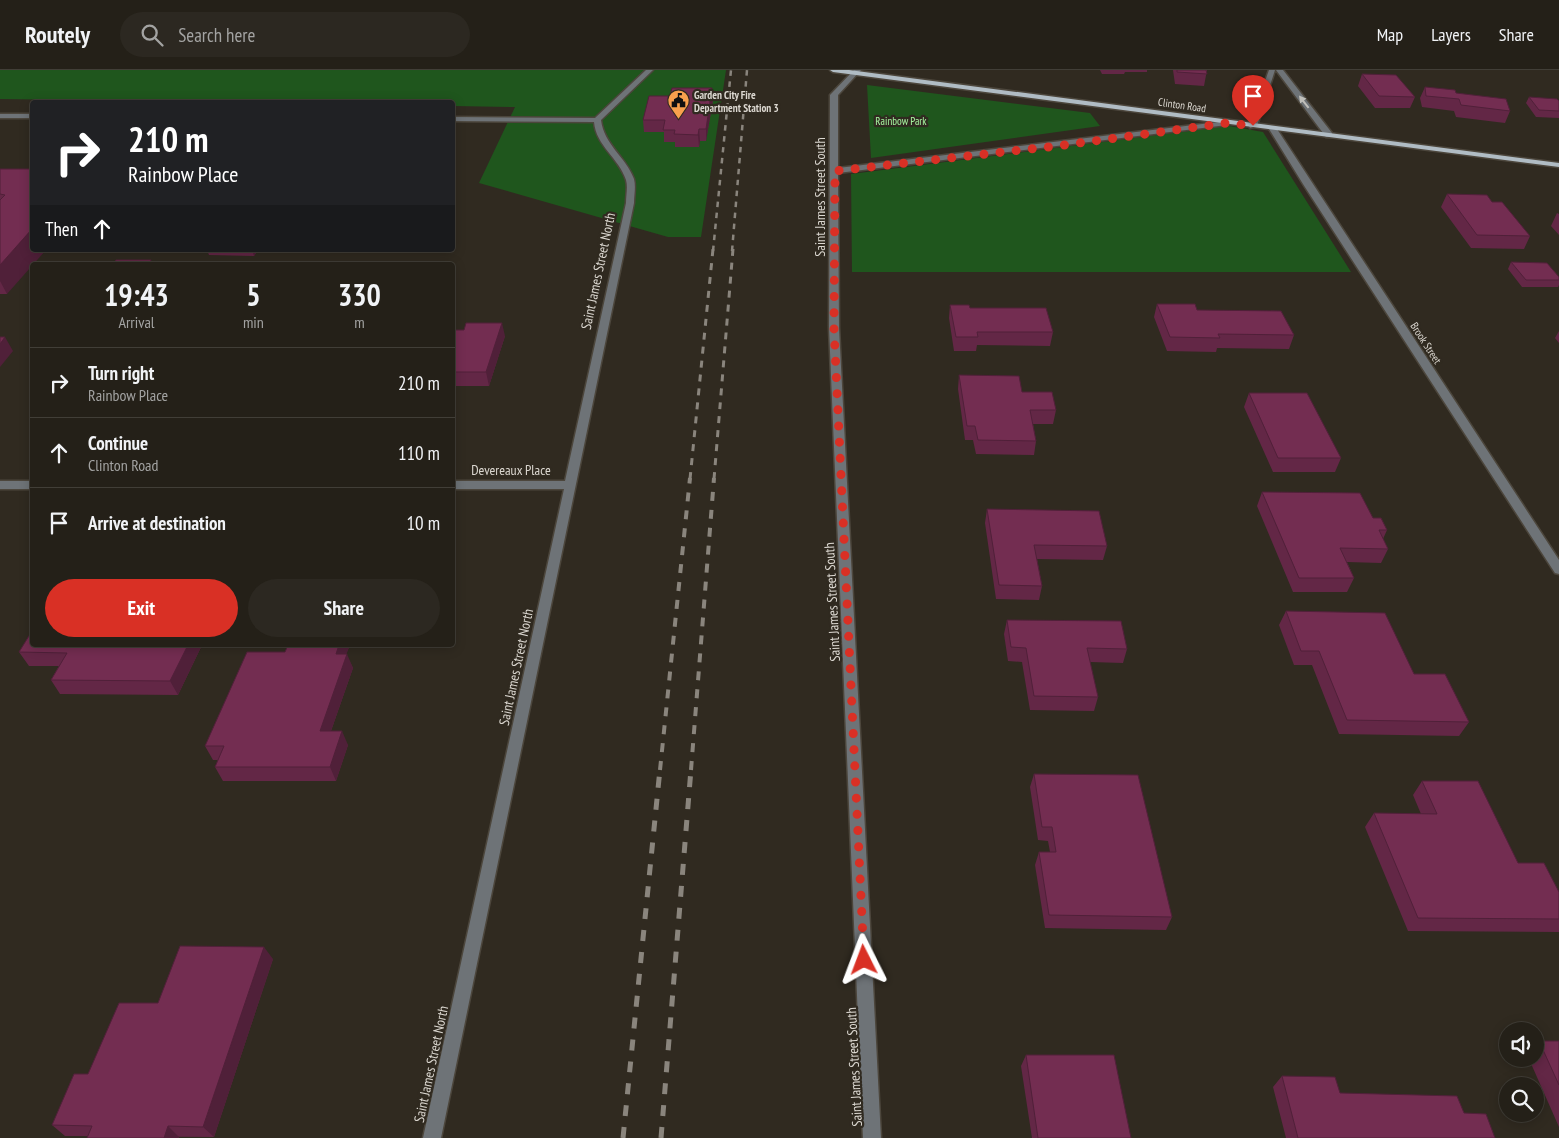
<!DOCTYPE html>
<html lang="en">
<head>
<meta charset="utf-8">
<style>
	body { margin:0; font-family:"PT Sans Narrow",sans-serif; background:#2c2821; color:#f1f3f6; height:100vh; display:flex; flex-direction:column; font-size:19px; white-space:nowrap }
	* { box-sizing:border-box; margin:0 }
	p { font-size:16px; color:#a3a3a2 }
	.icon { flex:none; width:28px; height:28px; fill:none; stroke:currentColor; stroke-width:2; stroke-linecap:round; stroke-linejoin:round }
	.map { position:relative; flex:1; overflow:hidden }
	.panel { position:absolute; left:30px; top:192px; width:425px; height:385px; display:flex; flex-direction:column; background:#242018; border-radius:5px; box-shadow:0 2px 12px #0003,0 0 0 1px #413e37 }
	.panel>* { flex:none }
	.guide { position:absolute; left:30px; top:30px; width:425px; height:152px; border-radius:5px; box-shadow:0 2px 12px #0003,0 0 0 1px #413e37; background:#202124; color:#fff; overflow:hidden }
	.tools { position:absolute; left:1499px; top:952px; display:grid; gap:10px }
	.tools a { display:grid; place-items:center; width:45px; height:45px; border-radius:50%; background:#242018; box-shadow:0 2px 12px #0003,0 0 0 1px #413e37; font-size:25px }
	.pin { position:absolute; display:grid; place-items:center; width:42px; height:42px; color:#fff; margin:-51px -21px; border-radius:50% 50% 50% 0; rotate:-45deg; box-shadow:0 0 5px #0007 }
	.pin .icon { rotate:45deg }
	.me { position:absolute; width:55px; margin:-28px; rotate:357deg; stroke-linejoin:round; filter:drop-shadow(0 0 4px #0008) }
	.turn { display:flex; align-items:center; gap:18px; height:105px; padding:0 15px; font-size:22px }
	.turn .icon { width:65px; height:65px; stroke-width:2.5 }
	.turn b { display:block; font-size:35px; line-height:42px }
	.then { display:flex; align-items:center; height:48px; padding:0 15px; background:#0003; gap:10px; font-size:19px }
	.eta { display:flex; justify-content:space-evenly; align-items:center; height:85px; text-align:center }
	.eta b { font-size:30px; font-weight:600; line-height:35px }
	.primary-button { display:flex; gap:10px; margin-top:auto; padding:10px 15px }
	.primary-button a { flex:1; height:58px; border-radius:30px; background:#d93025; color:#fff; font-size:20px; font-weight:600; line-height:58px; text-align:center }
	.primary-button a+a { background:#2c2821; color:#f1f3f6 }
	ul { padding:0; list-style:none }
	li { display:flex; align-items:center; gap:15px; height:70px; padding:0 15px; border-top:1px solid #413e37 }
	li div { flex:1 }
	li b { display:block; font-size:19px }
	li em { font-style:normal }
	header { display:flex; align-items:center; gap:30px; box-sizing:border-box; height:70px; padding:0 25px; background:#242018; border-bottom:1px solid #413e37 }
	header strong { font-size:24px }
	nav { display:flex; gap:28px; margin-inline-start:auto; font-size:18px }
	.search { width:350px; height:45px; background:#2c2821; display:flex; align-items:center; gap:12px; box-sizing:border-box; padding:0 18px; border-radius:28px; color:#a3a3a2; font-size:19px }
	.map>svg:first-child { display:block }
	.green { fill:#1f561d }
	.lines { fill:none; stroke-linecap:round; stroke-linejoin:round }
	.minor-casing { stroke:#4c463c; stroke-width:3 }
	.major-casing { stroke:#4c463c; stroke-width:3 }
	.minor { fill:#6e7377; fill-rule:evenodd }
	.major { fill:#b0bcc4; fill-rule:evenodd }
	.rail-far3 { stroke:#8a857d; stroke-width:2.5; stroke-dasharray:5.5 5.5; stroke-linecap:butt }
	.rail-far2 { stroke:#8a857d; stroke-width:3; stroke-dasharray:7 7; stroke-linecap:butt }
	.rail-far1 { stroke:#8a857d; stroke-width:4; stroke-dasharray:9 9; stroke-linecap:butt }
	.rail { stroke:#8a857d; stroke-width:5; stroke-dasharray:11 11; stroke-linecap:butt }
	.wall { fill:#632746 }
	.shaded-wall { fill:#502039 }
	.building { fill:#732d51; stroke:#502039 }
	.oneway { fill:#c0bfba }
	.route { stroke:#d93025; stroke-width:9; stroke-dasharray:0 16.2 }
	.labels { text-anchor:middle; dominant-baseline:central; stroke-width:4.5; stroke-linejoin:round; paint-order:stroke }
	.far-poi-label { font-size:11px; font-weight:bold; fill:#dcd8d1; stroke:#302a20; text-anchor:start }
	.far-street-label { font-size:11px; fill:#dcd8d1; stroke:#302a20 }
	.far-park-label { font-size:11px; fill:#a6f6a0; stroke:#302a20 }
	.street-label { font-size:14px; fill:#dcd8d1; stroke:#302a20 }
</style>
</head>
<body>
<header>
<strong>Routely</strong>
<div class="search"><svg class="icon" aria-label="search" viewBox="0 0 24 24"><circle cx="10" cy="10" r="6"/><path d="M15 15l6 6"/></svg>Search here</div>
<nav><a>Map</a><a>Layers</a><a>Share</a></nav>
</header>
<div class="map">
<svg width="1559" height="1068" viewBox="0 0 1559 1068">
	<rect width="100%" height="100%" fill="#302a20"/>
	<path class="green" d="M0,0H726L701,167H668L479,113L515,37L453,36L452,32H229L0,29Z
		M867,15L1090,43L1100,56L871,88Z
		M1229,56L1263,62L1351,202H852L851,104Z"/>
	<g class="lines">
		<defs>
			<path id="minor" d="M646,0H653L601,50C604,75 626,87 634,109C636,117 634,125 634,133L441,1068H423L564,419H452V411H565L626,133C626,125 628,117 626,110C619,88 596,76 594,52L452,51V47L595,48Z
				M854,0H861L838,25V98L1227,51L1231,53L1227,55L838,103L839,258L881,1068H863L829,258L830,25Z
				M1269,0H1275L1257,56L1250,58L1249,56Z
				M1276,0H1283L1332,63V67H1326Z
				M0,44H32V48H0Z
				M1270,57L1277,59L1559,490V504L1555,503L1303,114L1269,59Z
				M0,411H32V419H0Z"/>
			<path id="major" d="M830,0H849L1559,93V97L833,2Z"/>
		</defs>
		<use href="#minor" class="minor-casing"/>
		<use href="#major" class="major-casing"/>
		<use href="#minor" class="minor"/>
		<use href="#major" class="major"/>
		<path class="rail-far3" d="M713,181L731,0
			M732,181L747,0"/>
		<path class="rail-far2" d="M690,409L713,179
			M714,409L733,179"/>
		<path class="rail-far1" d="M660,700L690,408
			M691,700L714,408"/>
		<path class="rail" d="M623,1068L660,699
			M661,1068L691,699"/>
	</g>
	<path class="wall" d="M1100,0H1147V2H1125L1124,4H1102Z
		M1173,0H1207L1204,16L1175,14Z
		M1362,4L1415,27L1410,38H1375L1358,16Z
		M1425,17L1456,23L1510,41L1505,53L1456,47L1454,41L1422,37L1420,28Z
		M1529,27L1559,31V48L1536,47L1526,33Z
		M713,30L706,71H700L699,77H675V72H664V62H644L643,50Z
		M0,99H29L7,224H0Z
		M1447,124L1492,132L1530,166L1524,179L1471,178L1441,137Z
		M1557,143L1559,144V165L1551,156Z
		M207,180H258L254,186L209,185Z
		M1511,192L1559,207V215L1558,217H1522L1508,199Z
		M1157,234L1197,240L1294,265L1289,279L1217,278L1216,282L1167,281L1154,247Z
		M950,235L970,238L1053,262L1050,276L977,275L976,281H954L949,248Z
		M452,260L505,266L489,316H452Z
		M1559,261V273L1555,268Z
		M32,296V306L29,300Z
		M959,305L1022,322L1056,340L1053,354H1033L1036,371L1034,385L976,384L973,370H965L958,319Z
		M1249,323L1341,388L1335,402H1273L1244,337Z
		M1262,422L1373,448L1387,460L1383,469L1388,479L1381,493L1347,492L1354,508L1347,522H1293L1257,436Z
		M987,439L1107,476L1103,490L1037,489L1042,516L1039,530L996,529L985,453Z
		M1286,541L1414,604L1469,652L1459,666L1339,664L1312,595H1294L1279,555Z
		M1007,550L1127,579L1123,593L1090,592L1098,627L1094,641L1030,640L1022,592L1008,591L1004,564Z
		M202,575L178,625L60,624L51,610L59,596H29L19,582Z
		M288,575H350L346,584L353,598L331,661L348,675L336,711H223L215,697L218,690H213L205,676L285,582Z
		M1034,704L1172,847L1166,860L1045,858L1035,795L1039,782H1050L1048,771L1038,770L1030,717Z
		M1422,711L1518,793L1559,822V862L1408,861L1365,757L1374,743L1421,744L1413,725Z
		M273,889L214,1067L65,1066L52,1055L88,1004L158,933Z
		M1539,971H1559V1057L1529,989H1535V975Z
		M1026,985L1131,1068H1032L1021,996Z
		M1282,1006L1340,1023L1464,1043L1495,1068H1286L1273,1017Z"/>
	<path class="shaded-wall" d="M712,18L713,30L706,71V59Z
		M699,59L700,71L699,77L698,65Z
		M32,159V180H46L7,224L0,211V195Z
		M252,180H258L254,186Z
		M151,190L153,195H147Z
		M502,253L505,266L489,316L486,302Z
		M5,267L13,281L0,297V274Z
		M188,575H202L178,625L170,611Z
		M339,575H350L341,598L336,584Z
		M347,584L353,598L326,675L320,661Z
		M342,661L348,675L336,711L330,697Z
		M264,877L273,889L214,1067L203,1057Z
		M168,1056L179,1067V1068H164Z"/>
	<path class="building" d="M1177,0H1206L1207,4L1177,2Z
		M1362,4L1396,5L1415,27L1379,26Z
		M1425,17L1455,20L1456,23L1506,29L1510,41L1461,35L1459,29L1426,26Z
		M672,18H712L706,59H699L698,65L674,64L675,60H663L665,50H643L649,26H670Z
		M1529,27L1557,29L1559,31V41L1539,40Z
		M32,97V159L0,195V130L5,125L0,124V99H29Z
		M1447,124L1487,125L1492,132H1502L1530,166L1477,165Z
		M116,190H151L147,195H112Z
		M1511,192L1547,193L1559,207V210H1526Z
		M260,193L294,194L293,195H259Z
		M1157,234H1195L1197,240L1281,241L1294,265L1218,264L1220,268L1170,267Z
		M950,235H969L970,238H1046L1053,262H977L978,267H956Z
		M466,253H502L486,302H452V260H464Z
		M0,267H5L0,274Z
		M959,305L1019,306L1022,322H1052L1056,340H1030L1036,371L978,370L975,356H967Z
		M1249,323H1307L1341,388H1278Z
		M1262,422L1360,423L1373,448H1381L1387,460H1379L1388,479L1340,478L1354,508H1299Z
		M987,439L1099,441L1107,476L1034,475L1042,516L999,515Z
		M1286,541L1385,543L1414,604H1445L1469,652L1347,650L1319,581H1301Z
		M1007,550L1121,551L1127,579L1087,578L1098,627L1034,626L1026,578L1011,577Z
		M32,561V575H188L170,611L51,610L67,583L19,582Z
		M288,575H339L336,584H347L320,661H342L330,697H215L224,676H205L247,582H285Z
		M1034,704L1138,705L1172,847L1049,845L1039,782H1056L1052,757H1042Z
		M1422,711H1478L1518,793H1544L1559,822V849L1418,848L1374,743L1437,744Z
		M180,876L264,877L203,1057L168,1056L164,1068H87L92,1056L52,1055L74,1004H88L119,933H158Z
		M1539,971H1559V1015Z
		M1026,985H1114L1131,1068H1038Z
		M1282,1006L1335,1007L1340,1023L1457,1026L1464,1043L1486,1044L1495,1068H1298Z"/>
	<defs><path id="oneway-solid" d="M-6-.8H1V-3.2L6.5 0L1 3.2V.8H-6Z" transform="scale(1.25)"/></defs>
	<use class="oneway" href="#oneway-solid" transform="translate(1304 32) rotate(-128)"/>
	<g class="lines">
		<path class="route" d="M864,890L834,258L835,101L1057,76L1227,53L1253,56"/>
	</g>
	<defs>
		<symbol id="civic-pin" viewBox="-11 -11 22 30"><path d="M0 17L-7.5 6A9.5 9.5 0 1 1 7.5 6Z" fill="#f9a04d" stroke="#302a20"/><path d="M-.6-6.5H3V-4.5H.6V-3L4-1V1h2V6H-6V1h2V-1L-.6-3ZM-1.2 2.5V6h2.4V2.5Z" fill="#111"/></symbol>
	</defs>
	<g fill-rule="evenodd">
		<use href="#civic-pin" x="666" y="18" width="25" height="34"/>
	</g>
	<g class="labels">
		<g class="far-poi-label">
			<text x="694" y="25">Garden City Fire<tspan x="694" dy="13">Department Station 3</tspan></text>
		</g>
		<g class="far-street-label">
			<text transform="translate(1182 35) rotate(8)">Clinton Road</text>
			<text transform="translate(1426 273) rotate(57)">Brook Street</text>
		</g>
		<g class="far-park-label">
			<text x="901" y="51">Rainbow Park</text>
		</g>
		<g class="street-label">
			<text transform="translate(820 127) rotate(-90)">Saint James Street South</text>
			<text transform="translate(598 201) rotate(-78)">Saint James Street North</text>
			<text x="511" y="400">Devereaux Place</text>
			<text transform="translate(832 532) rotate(-93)">Saint James Street South</text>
			<text transform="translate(516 597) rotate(-78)">Saint James Street North</text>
			<text transform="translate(431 994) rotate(-78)">Saint James Street North</text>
			<text transform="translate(854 997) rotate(-93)">Saint James Street South</text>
		</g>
	</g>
</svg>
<div class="tools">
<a><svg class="icon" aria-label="sound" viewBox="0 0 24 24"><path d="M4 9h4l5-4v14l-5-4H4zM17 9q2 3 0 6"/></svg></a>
<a><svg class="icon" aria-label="search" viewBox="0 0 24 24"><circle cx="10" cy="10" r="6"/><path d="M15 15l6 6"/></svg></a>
</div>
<div class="pin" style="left:1253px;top:56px;background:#d93025"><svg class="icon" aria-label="arrive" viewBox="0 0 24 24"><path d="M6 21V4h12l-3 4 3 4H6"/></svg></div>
<svg class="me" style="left:864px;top:890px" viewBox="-20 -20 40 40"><path d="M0-17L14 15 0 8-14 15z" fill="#d93025" stroke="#fff" stroke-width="4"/></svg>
<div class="guide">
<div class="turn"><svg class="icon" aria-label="right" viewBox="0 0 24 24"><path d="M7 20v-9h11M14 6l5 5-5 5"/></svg><div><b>210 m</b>Rainbow Place</div></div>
<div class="then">Then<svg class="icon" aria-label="ahead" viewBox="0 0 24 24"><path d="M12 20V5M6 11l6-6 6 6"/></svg></div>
</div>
<section class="panel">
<div class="eta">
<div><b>19:43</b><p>Arrival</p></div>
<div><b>5</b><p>min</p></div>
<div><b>330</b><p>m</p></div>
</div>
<ul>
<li><svg class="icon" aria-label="right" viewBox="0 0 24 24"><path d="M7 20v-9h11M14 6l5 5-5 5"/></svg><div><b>Turn right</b><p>Rainbow Place</p></div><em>210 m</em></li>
<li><svg class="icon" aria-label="ahead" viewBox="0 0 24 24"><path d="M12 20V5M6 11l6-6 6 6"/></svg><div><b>Continue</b><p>Clinton Road</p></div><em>110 m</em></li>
<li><svg class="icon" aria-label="arrive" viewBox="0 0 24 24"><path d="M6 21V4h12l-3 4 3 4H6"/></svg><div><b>Arrive at destination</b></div><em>10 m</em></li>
</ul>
<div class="primary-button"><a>Exit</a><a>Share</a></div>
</section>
</div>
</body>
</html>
